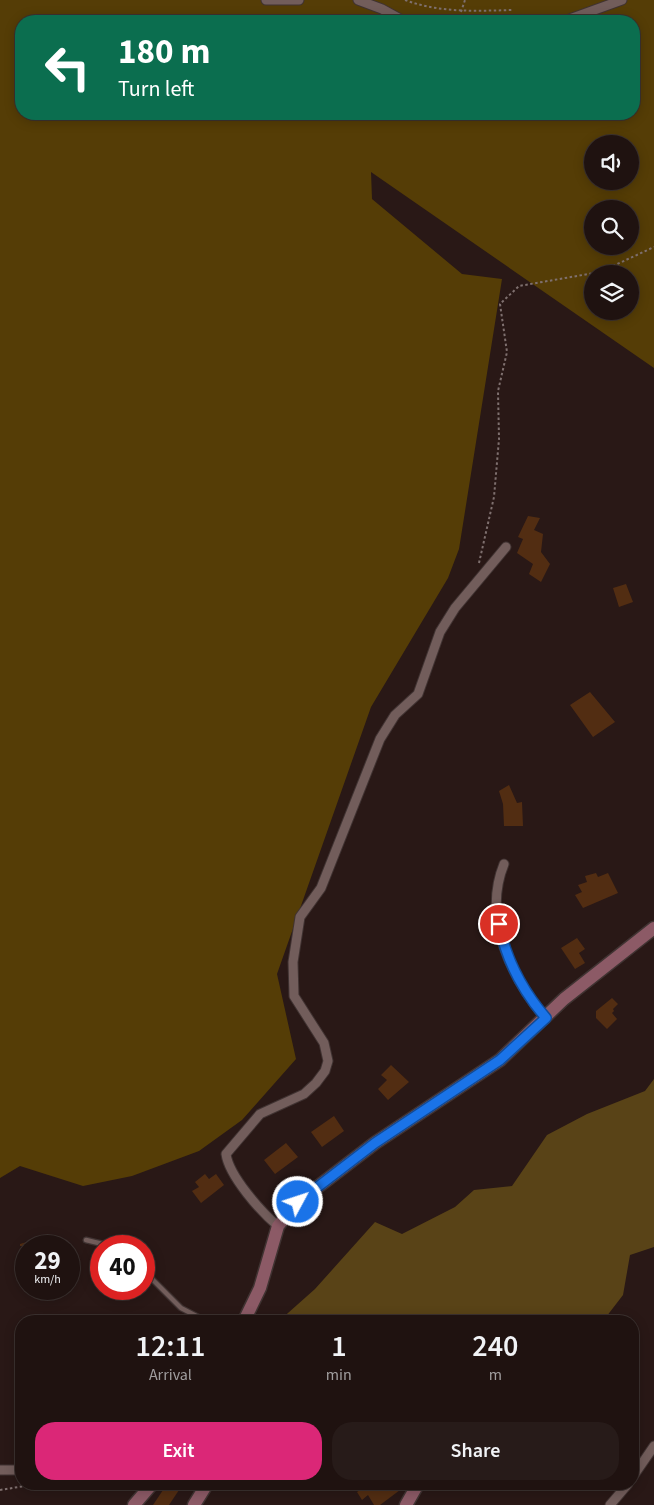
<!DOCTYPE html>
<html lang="en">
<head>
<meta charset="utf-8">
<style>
	body { margin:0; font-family:"Source Sans 3",sans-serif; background:#271b19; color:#f1f3f6; height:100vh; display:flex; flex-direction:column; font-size:19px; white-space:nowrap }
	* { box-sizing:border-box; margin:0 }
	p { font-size:16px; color:#a19e9f }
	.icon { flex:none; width:28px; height:28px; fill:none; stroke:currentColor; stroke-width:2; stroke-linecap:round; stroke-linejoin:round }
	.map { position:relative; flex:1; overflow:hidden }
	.side { position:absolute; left:15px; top:1315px; width:624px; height:175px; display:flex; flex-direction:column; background:#1f1210; border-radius:20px; box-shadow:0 2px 12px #0003,0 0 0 1px #3c3230 }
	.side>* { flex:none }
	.hud { position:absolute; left:15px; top:15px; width:625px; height:105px; border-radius:20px; box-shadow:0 2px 12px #0003,0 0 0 1px #3c3230; background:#0b6e4f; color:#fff; overflow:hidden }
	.tools { position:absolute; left:584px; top:135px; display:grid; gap:10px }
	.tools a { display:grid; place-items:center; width:55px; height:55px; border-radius:50%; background:#1f1210; box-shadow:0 2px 12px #0003,0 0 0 1px #3c3230; font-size:25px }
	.speed { position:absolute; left:15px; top:1235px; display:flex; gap:10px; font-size:25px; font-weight:700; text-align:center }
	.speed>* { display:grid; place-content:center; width:65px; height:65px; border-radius:50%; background:#1f1210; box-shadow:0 2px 12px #0003,0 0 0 1px #3c3230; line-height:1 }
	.speed small { font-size:12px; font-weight:400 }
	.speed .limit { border:8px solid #d22; background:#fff; color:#111 }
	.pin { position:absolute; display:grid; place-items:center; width:42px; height:42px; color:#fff; margin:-21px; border:2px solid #fff; border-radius:50%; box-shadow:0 1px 5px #0007 }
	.me { position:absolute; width:55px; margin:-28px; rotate:50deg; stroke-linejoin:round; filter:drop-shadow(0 0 4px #0008) }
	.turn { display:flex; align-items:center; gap:18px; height:105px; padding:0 20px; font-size:22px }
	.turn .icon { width:65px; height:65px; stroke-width:2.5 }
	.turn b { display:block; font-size:35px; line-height:42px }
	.eta { display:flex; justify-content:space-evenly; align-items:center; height:85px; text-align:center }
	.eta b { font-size:30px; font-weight:600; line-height:35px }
	.action { display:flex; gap:10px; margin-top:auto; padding:10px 20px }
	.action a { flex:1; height:58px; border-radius:20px; background:#db2777; color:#fff; font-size:20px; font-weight:600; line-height:58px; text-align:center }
	.action a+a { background:#271b19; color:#f1f3f6 }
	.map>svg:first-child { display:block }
	.green { fill:#553d06; fill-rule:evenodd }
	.forest { fill:#594317 }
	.building { fill:#522d12 }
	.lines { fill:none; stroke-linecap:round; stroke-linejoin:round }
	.lane-casing { stroke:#403332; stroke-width:7 }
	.street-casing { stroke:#403332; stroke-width:11 }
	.secondary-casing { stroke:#403332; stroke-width:15 }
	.path { stroke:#7f706f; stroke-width:2; stroke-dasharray:2.5 2.5; stroke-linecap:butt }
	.lane { stroke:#725d5b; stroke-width:4.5 }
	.street { stroke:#725d5b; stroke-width:9 }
	.secondary { stroke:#8c5a66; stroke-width:12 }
	.route-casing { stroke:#114b97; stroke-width:12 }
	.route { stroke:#1a73e8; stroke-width:9 }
</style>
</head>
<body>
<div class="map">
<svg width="654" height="1505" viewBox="0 0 654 1505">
	<rect width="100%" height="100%" fill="#291816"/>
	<path class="green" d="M0,0H654V368L371,172L372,199L462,274L502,279L459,549L448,578L371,707L277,974L296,1059L242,1120L199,1151L132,1176L83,1186L20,1166L0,1178ZM21,21H634V114H21ZM592,144H630V181H592ZM592,209H630V246H592ZM592,274H630V311H592Z"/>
	<path class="forest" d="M654,1079V1247L630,1255L623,1295L603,1321H279L315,1289L375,1222L402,1234L455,1207L474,1190L512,1186L547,1135L587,1114L645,1091Z"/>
	<path class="building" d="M528,516L540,518L534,530L543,534L541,552L550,564L541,582L529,574L533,564L517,553L523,539L518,537Z
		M626,584L633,602L619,607L613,588Z
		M590,692L615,722L593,737L570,705Z
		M509,785L517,803L522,802L523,826H504L503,804L499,791Z
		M596,873L598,877L608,873L618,893L583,908L575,895L582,892L578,885L587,882L585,876Z
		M577,938L585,949L579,953L585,963L575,969L561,948Z
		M612,998L618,1004L613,1009L614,1011L612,1013L617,1019L607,1029L596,1018V1011Z
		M391,1065L409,1082L388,1100L378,1089L387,1080L381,1075Z
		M334,1116L344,1131L322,1147L311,1132Z
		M286,1143L298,1157L275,1174L264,1160Z
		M205,1174L209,1179L216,1174L224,1185L201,1203L192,1191L199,1187L195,1182Z
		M50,1235L54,1246H20V1244Z
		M167,1484H175L181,1487L169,1505H153Z
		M369,1484H395L400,1490L380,1505H374L368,1495L362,1500L357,1492Z"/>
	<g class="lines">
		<defs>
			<path id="lane" d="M86,1240L111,1246
				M144,1271L181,1308L206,1321"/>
			<path id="street" d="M266,0H299
				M358,0L382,9L404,21
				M564,21L622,0
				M504,864C482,918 511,977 545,1018
				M278,1226C261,1212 229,1176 226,1154L260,1114L304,1094L316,1083L325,1071L328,1061L324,1043L294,996L293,962L300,917L321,888L380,739L395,715L418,694L440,632L455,608L506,547
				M0,1470H21
				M632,1478L654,1446
				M610,1505L628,1484"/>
			<path id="secondary" d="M244,1321L260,1288L278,1226L298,1202L375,1143L500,1060L564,999L654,928
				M134,1505L152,1484
				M194,1505L207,1484
				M406,1505L418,1484"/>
		</defs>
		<use href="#lane" class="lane-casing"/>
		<use href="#street" class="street-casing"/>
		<use href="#secondary" class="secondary-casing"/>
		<path class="path" d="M405,0C440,13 475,11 512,10
			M461,12L465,0
			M479,563L494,497L499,439L498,391L507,352L500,304L519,286L600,272L654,247
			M0,1490L37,1484"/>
		<use href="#lane" class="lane"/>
		<use href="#street" class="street"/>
		<use href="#secondary" class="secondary"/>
	</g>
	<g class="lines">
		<defs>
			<path id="route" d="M298,1202L375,1143L500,1060L546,1018C522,990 506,960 499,924"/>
		</defs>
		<use href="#route" class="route-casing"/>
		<use href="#route" class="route"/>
	</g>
</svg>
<div class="tools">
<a><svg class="icon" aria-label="sound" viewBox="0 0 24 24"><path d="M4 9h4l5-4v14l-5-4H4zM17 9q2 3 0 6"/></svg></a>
<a><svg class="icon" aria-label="search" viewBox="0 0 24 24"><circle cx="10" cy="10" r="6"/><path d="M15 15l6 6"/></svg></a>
<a><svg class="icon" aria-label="layers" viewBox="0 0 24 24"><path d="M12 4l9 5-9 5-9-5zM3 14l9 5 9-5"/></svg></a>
</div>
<div class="speed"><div>29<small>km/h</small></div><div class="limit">40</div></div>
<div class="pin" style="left:499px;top:924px;background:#d93025"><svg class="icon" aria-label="arrive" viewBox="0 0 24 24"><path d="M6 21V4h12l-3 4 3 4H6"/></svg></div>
<svg class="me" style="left:298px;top:1202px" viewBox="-20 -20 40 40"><circle r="17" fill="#1a73e8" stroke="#fff" stroke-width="3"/><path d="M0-11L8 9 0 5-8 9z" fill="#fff"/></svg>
<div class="hud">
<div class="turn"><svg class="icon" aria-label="left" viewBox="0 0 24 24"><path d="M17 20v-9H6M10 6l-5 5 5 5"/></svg><div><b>180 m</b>Turn left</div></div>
</div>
<section class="side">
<div class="eta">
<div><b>12:11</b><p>Arrival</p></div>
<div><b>1</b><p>min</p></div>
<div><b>240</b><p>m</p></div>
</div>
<div class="action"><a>Exit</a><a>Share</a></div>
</section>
</div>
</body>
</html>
